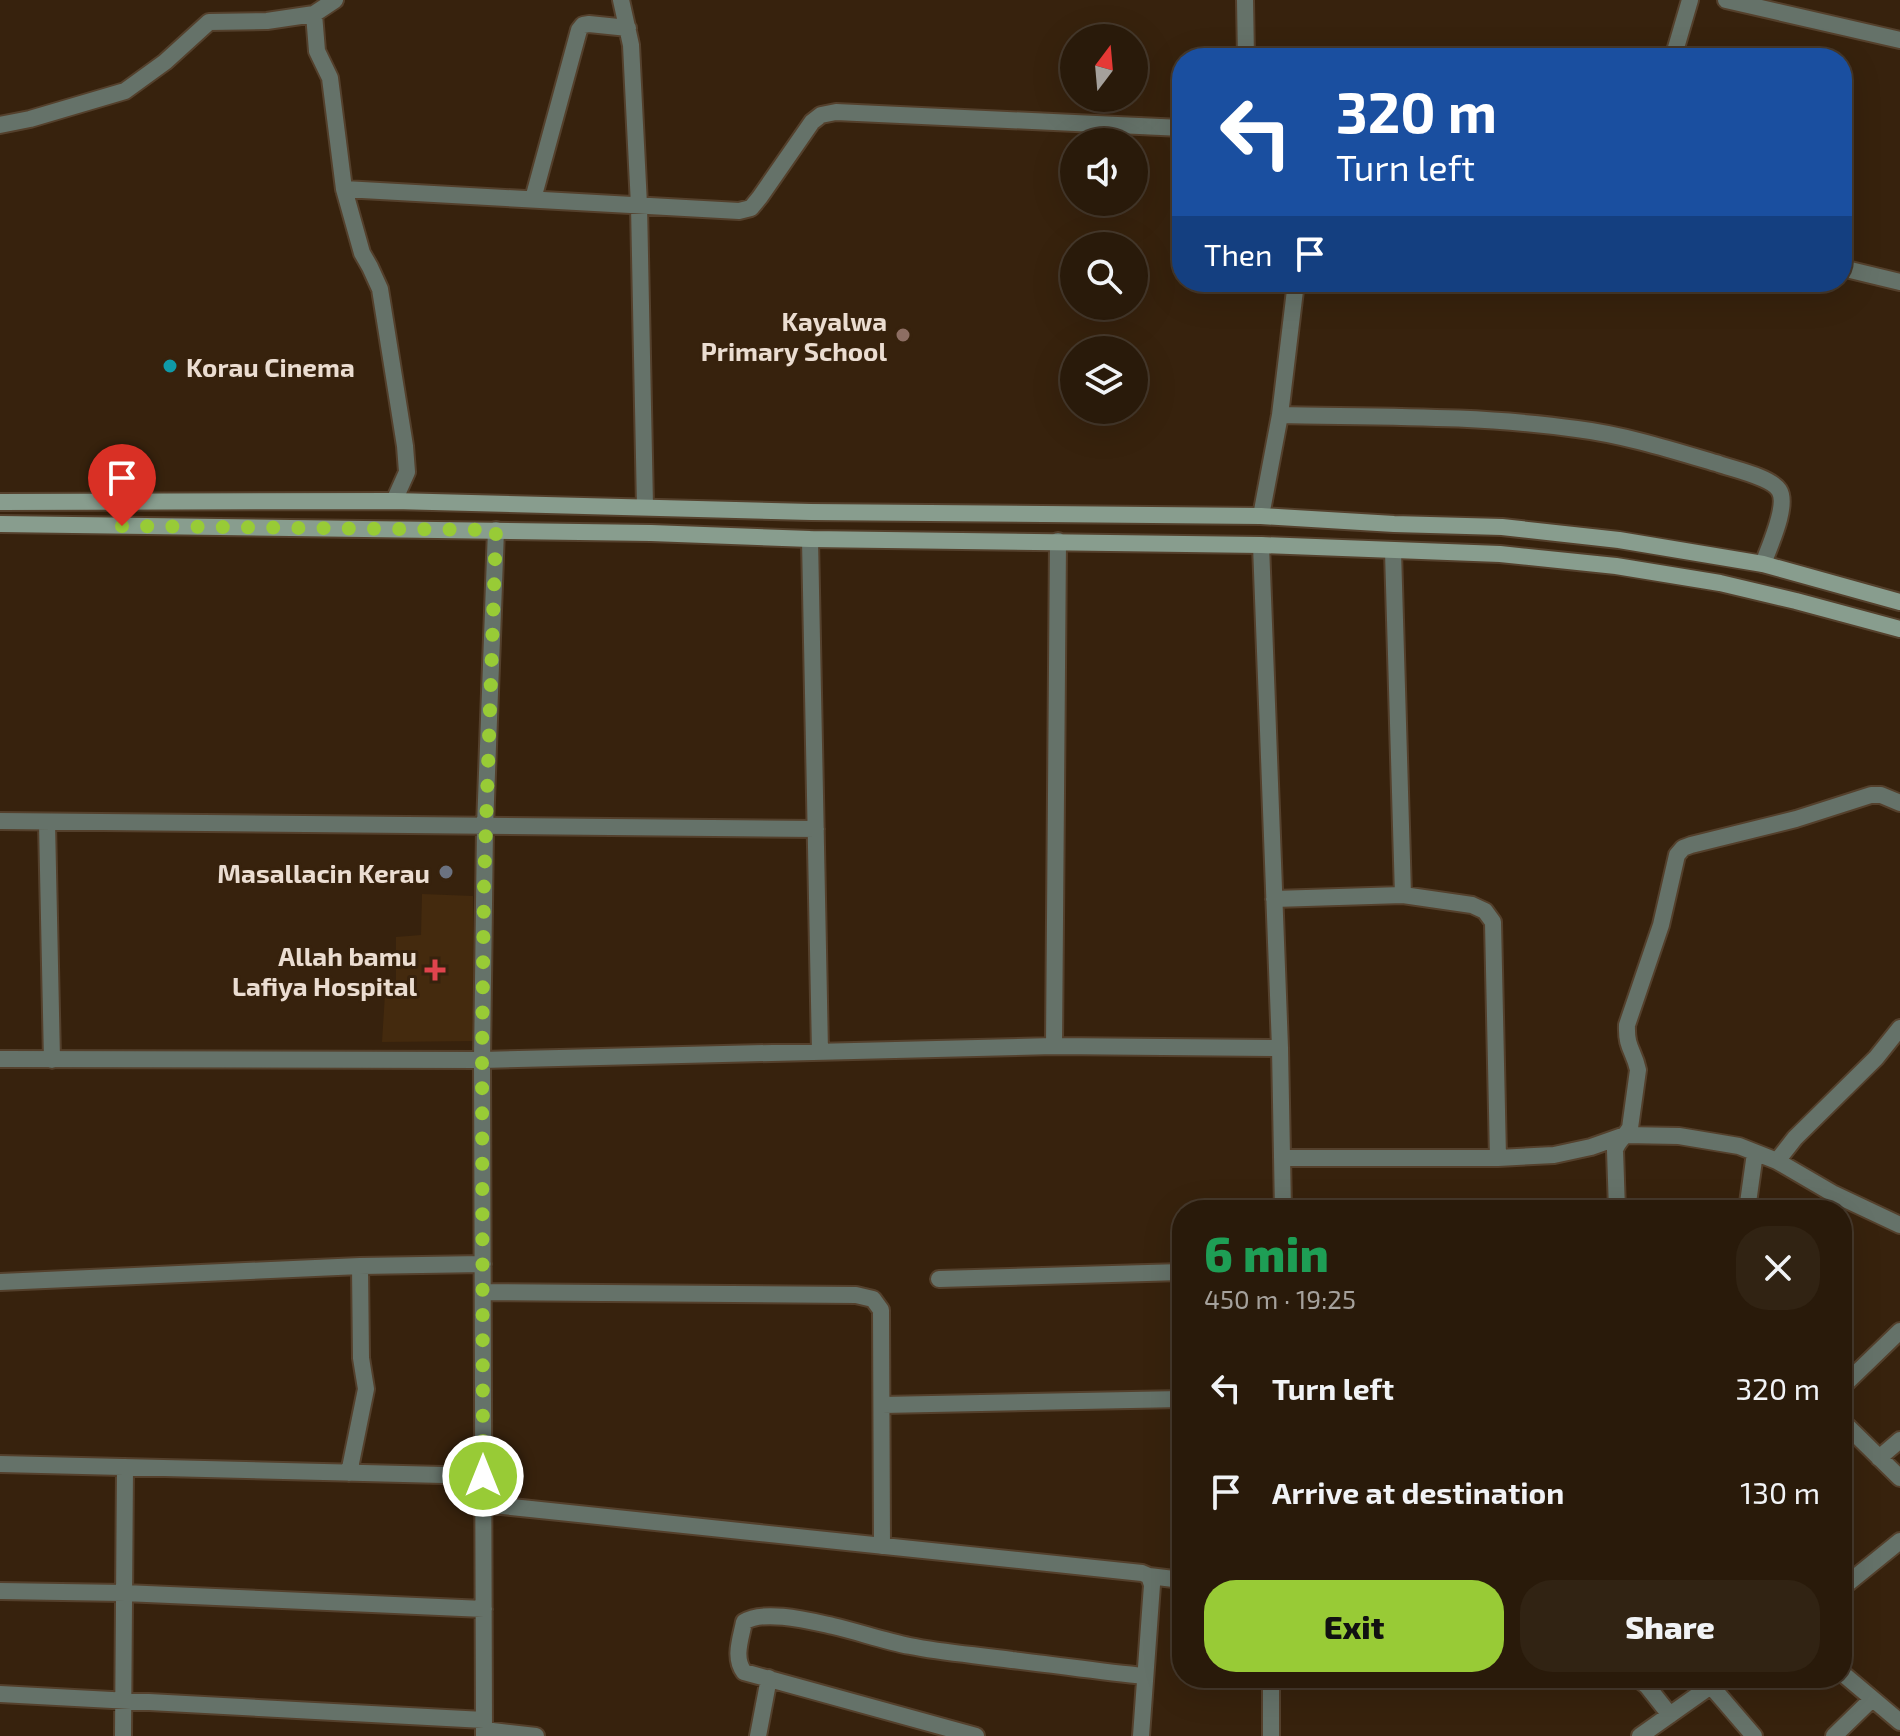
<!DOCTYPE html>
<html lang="en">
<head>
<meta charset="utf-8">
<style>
	body { margin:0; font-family:"Exo 2",sans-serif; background:#312313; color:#f1f3f6; height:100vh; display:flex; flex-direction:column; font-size:30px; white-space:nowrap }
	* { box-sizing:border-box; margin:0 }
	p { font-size:26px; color:#a5a19c }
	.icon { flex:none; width:44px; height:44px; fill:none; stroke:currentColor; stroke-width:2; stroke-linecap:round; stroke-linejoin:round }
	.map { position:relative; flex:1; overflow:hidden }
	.details { position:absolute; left:1172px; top:1200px; width:680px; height:488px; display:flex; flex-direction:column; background:#291a0a; border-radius:32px; box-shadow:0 8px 32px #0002,0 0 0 2px #45382b }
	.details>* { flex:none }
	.top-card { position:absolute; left:1172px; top:48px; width:680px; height:244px; border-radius:32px; box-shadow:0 8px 32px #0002,0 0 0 2px #45382b; background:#1a4fa0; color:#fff; overflow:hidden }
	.needle { width:52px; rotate:16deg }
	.fabs { position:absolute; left:1060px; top:24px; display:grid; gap:16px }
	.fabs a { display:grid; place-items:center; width:88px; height:88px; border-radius:50%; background:#291a0a; box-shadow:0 8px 32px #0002,0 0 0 2px #45382b; font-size:40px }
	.pin { position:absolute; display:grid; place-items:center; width:68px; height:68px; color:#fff; margin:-82px -34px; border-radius:50% 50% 50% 0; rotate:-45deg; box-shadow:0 0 8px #0007 }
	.pin .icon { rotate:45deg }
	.me { position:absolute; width:88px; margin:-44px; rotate:0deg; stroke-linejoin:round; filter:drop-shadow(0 0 6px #0008) }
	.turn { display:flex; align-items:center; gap:28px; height:168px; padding:0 32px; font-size:36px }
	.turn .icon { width:104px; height:104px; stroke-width:2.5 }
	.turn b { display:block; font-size:56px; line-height:68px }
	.then { display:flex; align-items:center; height:76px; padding:0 32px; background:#0003; gap:16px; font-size:30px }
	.round { display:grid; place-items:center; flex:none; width:84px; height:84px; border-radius:32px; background:#312313 }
	.head { display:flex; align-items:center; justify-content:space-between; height:136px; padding:0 32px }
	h1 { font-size:48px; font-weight:800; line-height:60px; color:#1e9e55 }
	.button { display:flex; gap:16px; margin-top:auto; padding:16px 32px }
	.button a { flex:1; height:92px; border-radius:32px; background:#98cb36; color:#111; font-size:32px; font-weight:800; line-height:92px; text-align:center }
	.button a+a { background:#312313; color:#f1f3f6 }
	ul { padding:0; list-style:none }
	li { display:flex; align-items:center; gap:24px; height:104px; padding:0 32px }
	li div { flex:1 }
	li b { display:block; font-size:30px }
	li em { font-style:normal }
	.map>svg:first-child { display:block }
	.built { fill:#442a0e }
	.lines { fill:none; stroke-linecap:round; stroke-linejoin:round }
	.minor-casing { stroke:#54402c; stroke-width:20 }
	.secondary-casing { stroke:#54402c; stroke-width:20 }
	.minor { stroke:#657269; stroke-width:16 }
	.secondary { stroke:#889d8e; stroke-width:16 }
	.route { stroke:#98cb36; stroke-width:14; stroke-dasharray:0 25.2 }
	.education-dot { fill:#8d6e63; stroke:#37220d; stroke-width:3 }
	.culture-dot { fill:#0f9aa8; stroke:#37220d; stroke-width:3 }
	.worship-dot { fill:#6b7280; stroke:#37220d; stroke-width:3 }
	.health-dot { fill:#e0444e; stroke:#37220d; stroke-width:3 }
	.labels { text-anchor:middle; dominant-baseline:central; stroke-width:6; stroke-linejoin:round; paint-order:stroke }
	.poi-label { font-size:26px; font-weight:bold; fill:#ebddd1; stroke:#37220d; text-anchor:end }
</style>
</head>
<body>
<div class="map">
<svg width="1900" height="1736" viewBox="0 0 1900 1736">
	<rect width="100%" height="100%" fill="#37220d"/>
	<path class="built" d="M422,894L473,896L474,964L479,1041L382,1042L385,994L396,983V937L421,935Z"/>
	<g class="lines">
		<defs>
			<path id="minor" d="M621,0L631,45L639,205L645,507
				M1245,0L1246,58
				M1726,0L1900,40
				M314,14L317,51L330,78L344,189L362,253L370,267L380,289L405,446L407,472L394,501
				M1673,58L1690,0
				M0,125L30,119L125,91L165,62L209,22L267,21L314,14L335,0
				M344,189L739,211L751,208L760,197L812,122L821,115L836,112L1182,128
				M533,199L579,30L583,25L589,24L628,28
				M1842,268L1900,282
				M1280,415C1379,417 1479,415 1577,429C1625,435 1672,450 1719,464C1733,469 1771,477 1779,490C1789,505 1769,547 1763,564
				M1261,516L1280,415L1296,282
				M810,539L820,1052
				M1261,545L1280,1048L1283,1210
				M1393,551L1403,895
				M0,821L816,829
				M47,823L52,1060
				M1274,899L1403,895L1472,905L1485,911L1493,922L1498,1158
				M1054,1046L1058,541
				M0,1059L482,1060L1054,1046L1280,1048
				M1282,1158H1498L1554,1155L1591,1147L1625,1135L1679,1136L1739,1146L1777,1161L1832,1193L1900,1225
				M1777,1161L1795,1138L1876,1058L1900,1028
				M1617,1210L1615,1150C1618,1140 1625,1137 1630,1128L1638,1070C1634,1050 1626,1049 1627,1025L1661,925L1677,855L1683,848L1691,845L1796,819L1871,795H1881L1900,803
				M1747,1210L1755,1153
				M939,1279L1182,1272
				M0,1282L360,1266L483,1264
				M483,1292L856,1295L873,1299L881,1310L882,1546
				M1842,1387L1900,1331
				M882,1405L1182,1399
				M1842,1421L1900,1478
				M1879,1458L1900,1440
				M0,1464L483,1476
				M349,1473L366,1389L361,1358L360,1266
				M483,1504L1142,1573L1149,1576L1182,1580
				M1842,1588L1900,1541
				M0,1591L124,1593L484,1609
				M1842,1673L1900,1722
				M1271,1678V1736
				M1637,1678L1647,1686L1670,1715
				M1711,1686L1754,1736
				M0,1694L484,1720
				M484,1730L536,1736
				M123,1736L125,1467
				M484,1736L482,1060L485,827L496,530
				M758,1736L769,1678
				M976,1736L744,1672C733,1658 741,1638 744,1622C764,1609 810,1621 833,1626C859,1632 884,1641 910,1646C944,1653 978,1655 1012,1660C1057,1665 1101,1672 1145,1676
				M1141,1736L1152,1585L1149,1576
				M1640,1736L1722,1678
				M1834,1736L1872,1699"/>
			<path id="secondary" d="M0,502L394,501L811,512L1261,516L1394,524L1502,527L1619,540L1763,564L1900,602
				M0,524L651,533L810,539L1261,545L1500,554L1616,566L1720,583L1796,601L1900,629"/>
		</defs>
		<use href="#minor" class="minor-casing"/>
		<use href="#secondary" class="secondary-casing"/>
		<use href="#minor" class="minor"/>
		<use href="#secondary" class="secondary"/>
	</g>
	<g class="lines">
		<path class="route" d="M122,526L496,530L484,885L482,1060L483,1476"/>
	</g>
	<circle class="education-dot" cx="903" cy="335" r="8"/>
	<circle class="culture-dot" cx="170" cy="366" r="8"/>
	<circle class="worship-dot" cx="446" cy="872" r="8"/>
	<path class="health-dot" d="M431 958h8v8h8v8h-8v8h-8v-8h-8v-8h8z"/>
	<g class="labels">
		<g class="poi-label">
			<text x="887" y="320">Kayalwa<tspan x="887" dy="30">Primary School</tspan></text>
			<text x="186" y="366" text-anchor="start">Korau Cinema</text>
			<text x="430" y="872">Masallacin Kerau</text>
			<text x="417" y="955">Allah bamu<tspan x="417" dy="30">Lafiya Hospital</tspan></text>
		</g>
	</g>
</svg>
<div class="fabs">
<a><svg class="needle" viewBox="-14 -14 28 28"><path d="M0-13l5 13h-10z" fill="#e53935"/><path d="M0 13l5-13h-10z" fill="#a5a19c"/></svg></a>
<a><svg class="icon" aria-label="sound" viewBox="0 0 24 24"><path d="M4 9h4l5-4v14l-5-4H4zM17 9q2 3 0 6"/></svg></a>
<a><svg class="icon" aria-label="search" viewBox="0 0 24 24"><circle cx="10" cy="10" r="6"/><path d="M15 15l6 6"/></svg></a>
<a><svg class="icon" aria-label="layers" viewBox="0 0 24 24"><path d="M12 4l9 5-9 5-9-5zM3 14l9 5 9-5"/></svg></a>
</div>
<div class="pin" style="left:122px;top:526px;background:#d93025"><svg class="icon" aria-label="arrive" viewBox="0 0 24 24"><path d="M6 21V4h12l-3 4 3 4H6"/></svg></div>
<svg class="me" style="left:483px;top:1476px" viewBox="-20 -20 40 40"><circle r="17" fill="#98cb36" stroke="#fff" stroke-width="3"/><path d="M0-11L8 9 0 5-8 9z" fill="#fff"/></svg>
<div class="top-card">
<div class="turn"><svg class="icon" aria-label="left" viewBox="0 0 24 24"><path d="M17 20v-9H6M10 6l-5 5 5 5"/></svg><div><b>320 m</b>Turn left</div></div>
<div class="then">Then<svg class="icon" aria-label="arrive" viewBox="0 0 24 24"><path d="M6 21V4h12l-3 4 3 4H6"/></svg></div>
</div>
<section class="details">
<div class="head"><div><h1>6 min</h1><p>450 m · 19:25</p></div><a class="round"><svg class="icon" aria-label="close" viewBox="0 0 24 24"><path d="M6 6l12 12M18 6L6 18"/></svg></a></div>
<ul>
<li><svg class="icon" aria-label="left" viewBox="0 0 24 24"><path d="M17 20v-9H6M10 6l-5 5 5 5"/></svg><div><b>Turn left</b></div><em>320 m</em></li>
<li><svg class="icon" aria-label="arrive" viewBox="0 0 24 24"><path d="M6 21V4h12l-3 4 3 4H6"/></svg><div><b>Arrive at destination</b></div><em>130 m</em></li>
</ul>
<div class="button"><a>Exit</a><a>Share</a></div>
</section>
</div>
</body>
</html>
